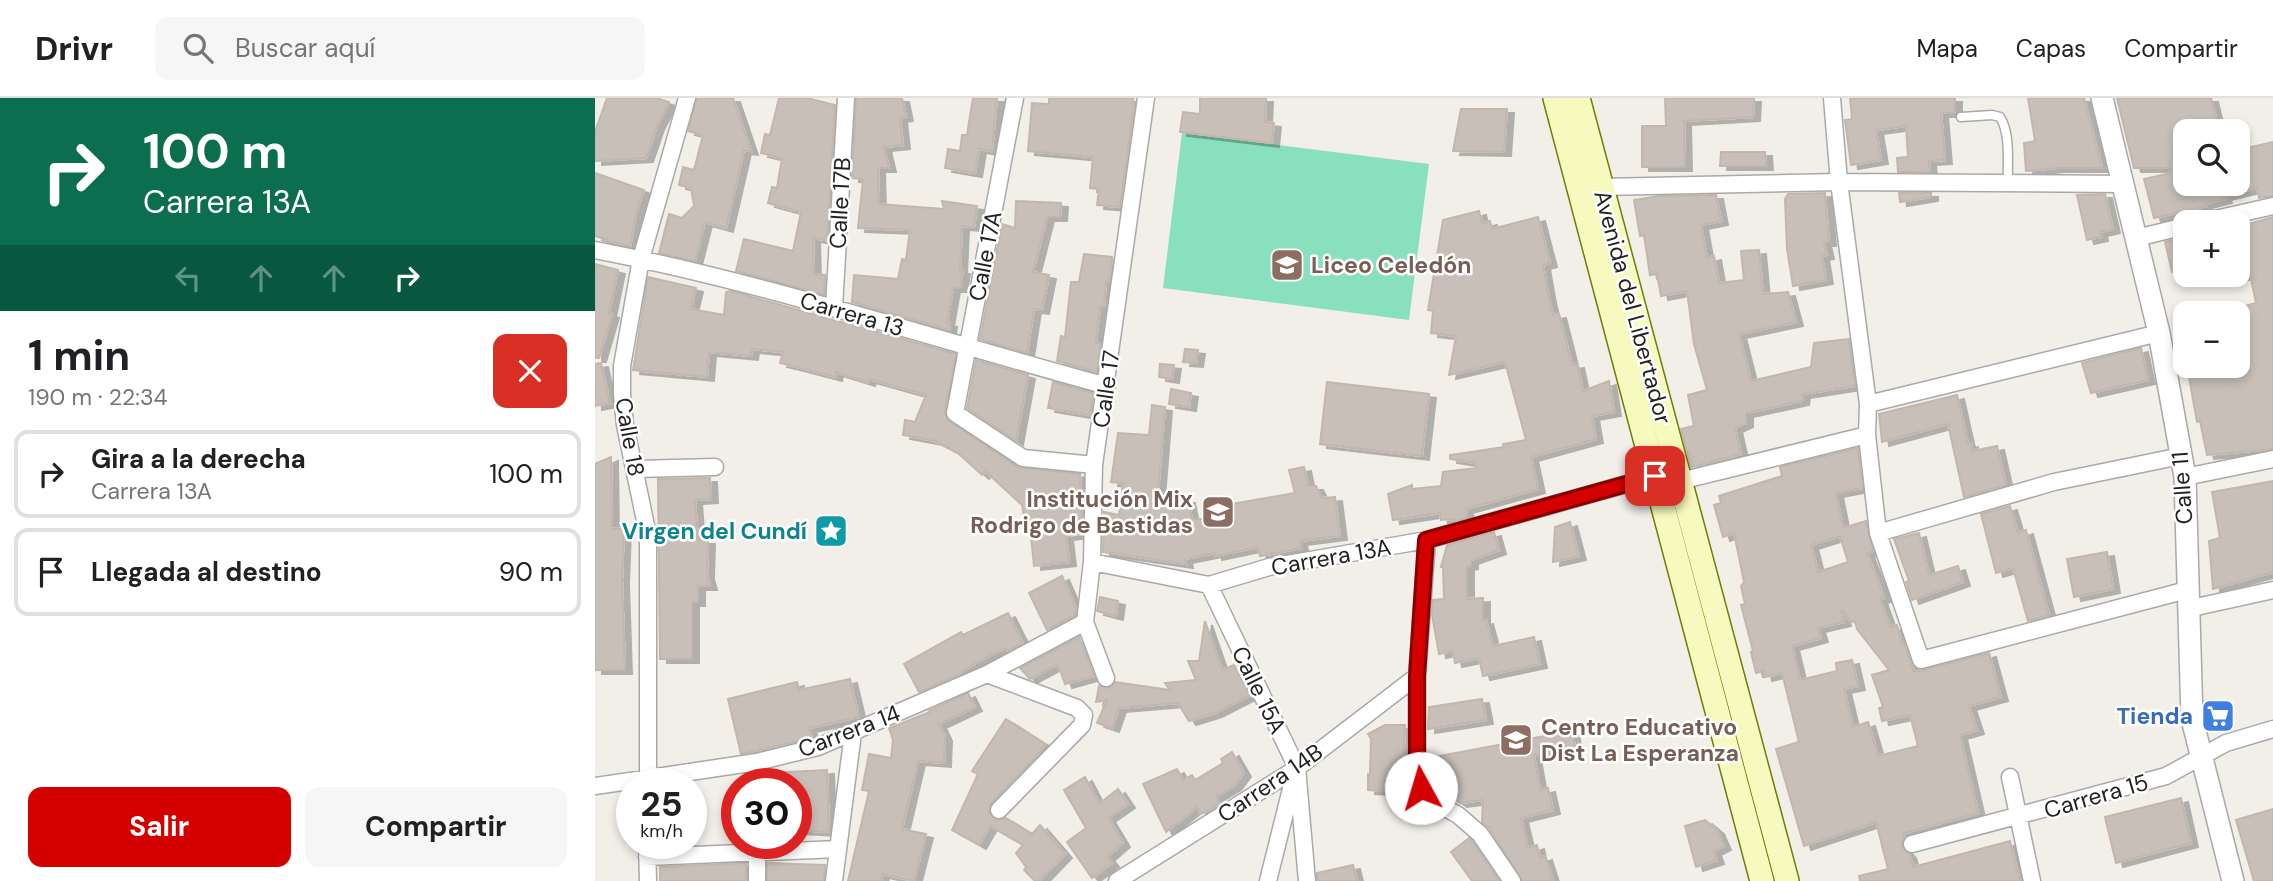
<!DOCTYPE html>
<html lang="es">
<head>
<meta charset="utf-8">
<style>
	body { margin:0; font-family:"DM Sans",sans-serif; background:#f6f6f6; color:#202124; height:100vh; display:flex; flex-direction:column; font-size:26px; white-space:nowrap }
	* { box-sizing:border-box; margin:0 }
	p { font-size:23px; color:#757577 }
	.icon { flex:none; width:38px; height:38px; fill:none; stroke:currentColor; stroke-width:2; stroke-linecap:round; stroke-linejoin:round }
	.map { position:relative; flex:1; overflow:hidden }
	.sheet { display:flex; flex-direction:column; background:#fff; width:595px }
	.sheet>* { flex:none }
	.top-card { background:#0b6e4f; color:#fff; overflow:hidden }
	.tools { position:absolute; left:1578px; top:21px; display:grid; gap:14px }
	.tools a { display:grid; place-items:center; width:77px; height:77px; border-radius:14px; background:#fff; box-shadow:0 4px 10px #0003; font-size:35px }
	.speed { position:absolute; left:21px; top:670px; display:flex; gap:14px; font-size:35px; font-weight:700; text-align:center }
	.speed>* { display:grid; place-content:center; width:91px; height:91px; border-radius:50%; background:#fff; box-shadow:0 4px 10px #0003; line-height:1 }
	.speed small { font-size:18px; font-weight:400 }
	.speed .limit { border:10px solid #d22; background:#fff; color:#111 }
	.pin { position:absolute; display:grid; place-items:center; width:60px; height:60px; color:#fff; margin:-30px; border-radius:14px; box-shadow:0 4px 10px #0006 }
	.me { position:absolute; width:77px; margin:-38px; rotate:354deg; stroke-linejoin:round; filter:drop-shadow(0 0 5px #0008) }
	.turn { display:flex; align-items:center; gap:24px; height:147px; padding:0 28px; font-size:32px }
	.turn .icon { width:91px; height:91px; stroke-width:2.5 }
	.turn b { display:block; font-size:49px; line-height:60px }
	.lanes { display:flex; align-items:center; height:66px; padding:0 28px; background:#0003; justify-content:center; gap:35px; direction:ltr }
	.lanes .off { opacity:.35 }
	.round { display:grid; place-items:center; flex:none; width:74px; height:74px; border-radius:14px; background:#f6f6f6 }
	.headline { display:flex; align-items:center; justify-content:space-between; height:119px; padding:0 28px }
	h1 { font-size:42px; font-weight:700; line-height:52px }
	.cta { display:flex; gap:14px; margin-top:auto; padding:14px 28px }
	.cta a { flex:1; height:80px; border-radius:14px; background:#d40000; color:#fff; font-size:28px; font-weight:700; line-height:80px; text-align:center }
	.cta a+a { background:#f6f6f6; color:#202124 }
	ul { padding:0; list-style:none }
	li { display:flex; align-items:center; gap:21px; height:88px; margin:0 14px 10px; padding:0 14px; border:4px solid #e0e0e0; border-radius:14px }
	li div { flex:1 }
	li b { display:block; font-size:26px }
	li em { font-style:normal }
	header { display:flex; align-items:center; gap:42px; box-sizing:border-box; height:98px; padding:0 35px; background:#fff; border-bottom:2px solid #e0e0e0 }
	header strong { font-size:33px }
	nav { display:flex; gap:38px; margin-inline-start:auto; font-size:24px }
	.search { width:490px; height:63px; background:#f6f6f6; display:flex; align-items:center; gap:18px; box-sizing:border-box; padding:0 24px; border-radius:14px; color:#757577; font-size:26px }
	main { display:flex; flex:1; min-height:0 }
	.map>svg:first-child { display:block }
	.pitch { fill:#88e0be }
	.building { fill:#c7bfb8; stroke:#c4b6ab; stroke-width:2; fill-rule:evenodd; filter:url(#shadow) }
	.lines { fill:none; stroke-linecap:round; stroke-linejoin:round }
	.service-casing { stroke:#a9a9a9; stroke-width:11 }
	.minor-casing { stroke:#a9a9a9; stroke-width:19 }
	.tertiary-casing { stroke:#a9a9a9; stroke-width:24 }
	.secondary-casing { stroke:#707d05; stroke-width:26 }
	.service { stroke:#fff; stroke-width:8 }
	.minor { stroke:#fff; stroke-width:16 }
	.tertiary { stroke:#fff; stroke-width:21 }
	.secondary { stroke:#f7fabf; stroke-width:23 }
	.route-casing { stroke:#8a0000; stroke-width:18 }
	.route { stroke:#d40000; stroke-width:12 }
	.labels { text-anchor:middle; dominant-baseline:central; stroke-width:5; stroke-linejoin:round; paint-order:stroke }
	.street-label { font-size:23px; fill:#222; stroke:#fff }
	.education-label { font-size:23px; font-weight:bold; fill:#785e54; stroke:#fff; text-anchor:start }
	.culture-label { font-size:23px; font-weight:bold; fill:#0d838f; stroke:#fff; text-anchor:end }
	.shop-label { font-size:23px; font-weight:bold; fill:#366cbe; stroke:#fff; text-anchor:end }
</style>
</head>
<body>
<header>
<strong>Drivr</strong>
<div class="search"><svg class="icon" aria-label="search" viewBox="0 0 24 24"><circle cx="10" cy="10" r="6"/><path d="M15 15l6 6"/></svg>Buscar aquí</div>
<nav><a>Mapa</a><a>Capas</a><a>Compartir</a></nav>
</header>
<main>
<section class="sheet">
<div class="top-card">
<div class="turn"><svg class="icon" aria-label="right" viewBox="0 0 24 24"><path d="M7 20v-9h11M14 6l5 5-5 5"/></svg><div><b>100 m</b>Carrera 13A</div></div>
<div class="lanes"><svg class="icon off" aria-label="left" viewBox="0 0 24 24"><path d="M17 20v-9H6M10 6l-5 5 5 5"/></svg><svg class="icon off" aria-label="ahead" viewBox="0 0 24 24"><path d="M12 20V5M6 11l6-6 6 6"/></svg><svg class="icon off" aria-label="ahead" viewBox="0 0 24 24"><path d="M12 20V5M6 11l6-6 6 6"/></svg><svg class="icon" aria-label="right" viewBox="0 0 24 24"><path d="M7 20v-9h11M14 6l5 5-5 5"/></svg></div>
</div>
<div class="headline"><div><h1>1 min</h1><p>190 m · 22:34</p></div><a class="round" style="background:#d93025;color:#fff"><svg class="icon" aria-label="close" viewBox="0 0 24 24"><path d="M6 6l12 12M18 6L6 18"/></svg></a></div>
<ul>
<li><svg class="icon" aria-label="right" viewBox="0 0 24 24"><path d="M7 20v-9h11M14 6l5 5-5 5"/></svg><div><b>Gira a la derecha</b><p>Carrera 13A</p></div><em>100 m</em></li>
<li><svg class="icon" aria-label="arrive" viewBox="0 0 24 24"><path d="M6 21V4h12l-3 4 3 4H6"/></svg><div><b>Llegada al destino</b></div><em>90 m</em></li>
</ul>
<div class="cta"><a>Salir</a><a>Compartir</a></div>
</section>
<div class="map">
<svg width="1678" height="783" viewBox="0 0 1678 783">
	<defs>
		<filter id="shadow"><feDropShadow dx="7" dy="4" stdDeviation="0" flood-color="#0004"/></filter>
	</defs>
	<rect width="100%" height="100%" fill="#f2efe9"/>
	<path class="pitch" d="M587,35L834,66L814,222L568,190Z"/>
	<path class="building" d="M12,0H61L74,4L62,28L51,60L0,63V34Z
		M102,0H138L156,53L149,52L131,130L110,124L100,163L64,155L74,116L87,120L99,108L96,90L84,87L88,69L99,72L108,37L93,33Z
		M184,0H212L240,7L233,132L231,142L218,140L219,176L230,177L229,197L141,173L149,141L198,153L206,114L173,105L177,89L182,90L187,60L166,55L170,36L175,37Z
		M261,0H307L311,19L305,20L308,47L289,49L294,70H283L284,106L349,111L347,103L382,108L379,129L367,128L365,172H368L365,190H358L352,224L355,225L354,232L257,204L259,177L303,181L307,161L311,162L315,132L263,130L268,81L257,80Z
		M378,0H402L397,53L384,51L380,75L350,70L353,51L365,53L367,37H372Z
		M454,0H538L539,8L525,109L502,107L504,91L495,90L498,59L433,53L437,5L454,6Z
		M605,0H671L670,24L679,25L677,45L585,34L588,14L605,16Z
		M1070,0H1159L1158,19L1089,23L1090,69H1047V28H1071Z
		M1255,0H1360V15H1346L1350,62L1334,63L1335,74H1303L1302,60L1313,59L1311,28L1281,32L1286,62L1256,67L1250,22L1257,21Z
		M1433,0H1489L1507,70H1462L1431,73L1429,45L1440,43Z
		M1522,0H1616L1624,33H1591V86H1643V52L1678,44V98L1664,100L1662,90L1629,98L1630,101L1610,106L1611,108L1559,120L1549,81L1576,75L1575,70H1539Z
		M866,11H912L909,54L858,53Z
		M1126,54H1170L1171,68H1125Z
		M0,75L49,92L41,115L35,149L0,138Z
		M1230,95L1234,144H1229L1232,157L1227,158L1231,182L1198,188L1192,151L1190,101L1193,96Z
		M1304,95H1336V99L1305,104Z
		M1510,96L1518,131L1505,134L1506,139L1492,142L1482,97Z
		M1121,97L1126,123L1106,127L1112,160L1119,158L1124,185L1149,182L1146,153L1164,152L1168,196L1193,194L1201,224L1144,236L1156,283L1216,269L1219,245L1254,241L1260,288L1208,296L1207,303L1151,315V325L1140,330L1146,356L1096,369L1086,331L1099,328L1093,297L1112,292L1099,246L1092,193L1066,198L1062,176L1055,177L1049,137L1045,138L1039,102L1064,98Z
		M421,103L466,105L465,119H452L438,174L454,177L447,212L439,211L432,255L385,241L407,126L420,130Z
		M884,113L887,125L895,123L897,131L943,119L955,165L948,167L954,201L958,217L964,216L977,267L982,266L988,293L1014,283L1019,314L997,318L1001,341L936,359L943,391L871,411L872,420L859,424V421L846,422L845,415L798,422L793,396L817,387V391L846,388L848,374L882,370L880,365L855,361V357L909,349L908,346L931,342L910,264L854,277L861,238L836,235L838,213L833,212L848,122Z
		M1678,119V351L1612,357L1605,323L1602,324L1592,268H1643V210L1661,205L1655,176L1643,179V129Z
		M1591,139V171L1577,174L1570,144Z
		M489,156L517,159L514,184H511L509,209H505L501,245H506L502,274L462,263L466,238L470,239L476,184H484Z
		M0,166L23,172L14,215L17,216L4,260H0Z
		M53,179L101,190L96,211L129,217L131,194L136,193L361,256L350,313L354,323L423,369L485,376L487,436L471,438L474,464L439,468L434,418L429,419L427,407L390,373L387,377L363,355L340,343L308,337L310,322L320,324L331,297L274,281L273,284L241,274L240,279L202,269L185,265L188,254L157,251L156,258L114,254L112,279L38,272Z
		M1546,250L1553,282L1496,295L1487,265Z
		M590,251L603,252L601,265L588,264Z
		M381,262L433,277L421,343L372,310Z
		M6,265L15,305L0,308V266Z
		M565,266L579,267L577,281L564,279Z
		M458,284L499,295L495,317L453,310Z
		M732,284L834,296L827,358L725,346Z
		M576,291L596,295L594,309L574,306Z
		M1362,297L1373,346L1376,345L1377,353L1402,348L1411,387L1369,399L1353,326L1287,344L1284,316Z
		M557,307L570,309L562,408L593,401L597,421H630V407L700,395L694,372L709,369L713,388H721L727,400L740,399L745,438L705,443L706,450L665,458L663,449L620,458V455L590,461L591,466L508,454L509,414L524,417L528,385L516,384L523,335L554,337Z
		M1263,350L1267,390L1241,395L1248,430L1271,423L1278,453L1272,455L1285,488L1289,500L1285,501L1295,529L1302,527L1307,546L1309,545L1319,574L1394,555L1406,599L1374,608L1382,632L1365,637L1383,715L1309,735L1307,749L1314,756L1318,769L1415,743L1425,783H1265L1264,778L1293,771L1281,724L1209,748L1181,651L1204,644L1187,575L1170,579L1169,573L1161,575L1156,554L1158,553L1146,507L1150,506L1146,488L1149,484L1139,435L1128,439L1119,407L1126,405L1124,398L1187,378L1185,369ZM1245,438L1253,464L1223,474L1216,447ZM1246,511L1256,524L1260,523L1262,531L1294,572L1277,577L1288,609L1284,610L1287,623L1315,617L1323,648L1283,658L1273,624L1258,629L1249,591L1263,588L1257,562L1241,565L1242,573L1205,582L1197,548L1226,540L1223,530L1249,524Z
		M16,359L17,431L29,430L27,482L30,572H0V366Z
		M115,380L116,401L100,402L103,442H113L112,477L115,488H103V504H97V561H65L63,381Z
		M1678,383V474L1618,491L1614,443L1625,440L1617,394Z
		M1415,408L1423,435L1431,432L1454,517L1433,523L1418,470L1401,475L1386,416Z
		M975,424L984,458L958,464L960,429Z
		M899,434L904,452L876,462V467L872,468V501L888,500V523L891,522L898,548L939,539L945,566L888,578L884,560L860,565L858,553L844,556L837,517L838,502L849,501L848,469H846L852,447Z
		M1324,435L1334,477L1363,468L1368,484L1317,502L1311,484L1314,483L1299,441Z
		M1512,454L1518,491L1479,499L1472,461Z
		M467,478L481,510L480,517L452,532L434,495Z
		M505,499L523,503L521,518L502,513Z
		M413,515L428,545L413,553L411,550L399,555L367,573L365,576L324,594L309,566L366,534L368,537Z
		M610,523L627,572L639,567L655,597L620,615L594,623L583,605L524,610L517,630L502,625L512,602L501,604L504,588L514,590L520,584L575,592L570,585L601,582L593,563H604Z
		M484,539L499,578L470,586L463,566L435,581L425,570Z
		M255,581L264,619L214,630L217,640L146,656L133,601L202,584L204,592Z
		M373,595L380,609L344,626L350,639L349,665L323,663L307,731L331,736L319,783L287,776L286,783H253L274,693L267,692L274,656L296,660L298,642L294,630L335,614L334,613Z
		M887,601L891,622L833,631L834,609Z
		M411,621L450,646L441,659L396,705L394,714L401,722L411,720L437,736L445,727L470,756L444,783H440L429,772L431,769L421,755L428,747L395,728L384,747L357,732L383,676L377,673Z
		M790,627H810L807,694L773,692V676L775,677L776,641L773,636Z
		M977,633L980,649L939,657L945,692L953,690L958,712L926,720L933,750L942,747L945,760L950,758L958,783H927L894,730L887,724L888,702L865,705L837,685L839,659Z
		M637,654L649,675L639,688L621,699L624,706L606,716L602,709L571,734L548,686L582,671L588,682L597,677L600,682L628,665L626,661Z
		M232,672L234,734L201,732V686H172V675Z
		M490,679L504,706L523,691L533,706L513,720L528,745L512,759L517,765L497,780L472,744L491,730L469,692Z
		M1586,700L1596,745L1521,765L1510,719Z
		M1678,711V783H1659L1641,722Z
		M1110,722L1122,732L1129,748L1119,753L1122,762L1101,769L1090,728Z
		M874,740L877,743L904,783H877L856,754Z
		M151,765V783H65V769Z
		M172,765L230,767L229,783H172Z
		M758,767L762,783H722V775Z"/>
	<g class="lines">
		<defs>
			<path id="service" d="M1366,19L1397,17L1405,19C1416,36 1412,65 1413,84"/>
			<path id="minor" d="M420,0L360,315L428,360L499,367
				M1237,0L1244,84L1273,306L1272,337L1283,435L1326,562L1592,492
				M1006,89L1244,84L1529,86
				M1607,124L1678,108
				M1541,140L1591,128
				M0,152C173,185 341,242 512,288
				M239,210L251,0
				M1273,306L1564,235
				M41,371L120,369
				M1590,379L1678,361
				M1085,383L1272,337
				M1283,435L1459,384L1586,358
				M832,442L822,578V673L826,690L834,701L863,717L885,736L917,783
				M497,464L614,487L674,469L832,442L1060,378
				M614,487L702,670L712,783
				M1592,511L1678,492
				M392,576L482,610L489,617L487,627L404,712
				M511,580L490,524L497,464L499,367L551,0
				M162,664V686
				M1415,679L1437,783
				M53,686V437L30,327L27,296V268L46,161L92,0
				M0,688L162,664L223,649L392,576L490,524
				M52,746L53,783
				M1317,746L1571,678L1631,645L1678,631
				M52,759L243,751
				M162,783V748
				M239,783L258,635
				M522,783L702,670L822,578
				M673,783L698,683"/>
			<path id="tertiary" d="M1507,0L1564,235L1590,379L1597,621L1638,783"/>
			<path id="secondary" d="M960,0L1167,783
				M983,0L1192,783"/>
		</defs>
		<use href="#service" class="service-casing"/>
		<use href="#minor" class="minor-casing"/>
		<use href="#tertiary" class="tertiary-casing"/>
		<use href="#secondary" class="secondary-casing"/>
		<use href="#service" class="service"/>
		<use href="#minor" class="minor"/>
		<use href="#tertiary" class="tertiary"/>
		<use href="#secondary" class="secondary"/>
	</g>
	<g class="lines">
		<defs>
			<path id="route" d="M826,690L822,673V578L831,442L1060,378"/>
		</defs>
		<use href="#route" class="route-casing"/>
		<use href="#route" class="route"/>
	</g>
	<defs>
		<symbol id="school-square" viewBox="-11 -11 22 22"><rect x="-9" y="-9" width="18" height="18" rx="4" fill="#8d6e63" stroke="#fff"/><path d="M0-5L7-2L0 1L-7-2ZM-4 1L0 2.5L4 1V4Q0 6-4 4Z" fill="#fff"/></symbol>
		<symbol id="sight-square" viewBox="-11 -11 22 22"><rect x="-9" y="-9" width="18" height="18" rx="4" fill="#0f9aa8" stroke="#fff"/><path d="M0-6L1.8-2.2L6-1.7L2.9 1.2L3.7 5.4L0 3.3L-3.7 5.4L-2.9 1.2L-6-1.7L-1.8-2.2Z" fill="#fff"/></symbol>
		<symbol id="supermarket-square" viewBox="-11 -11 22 22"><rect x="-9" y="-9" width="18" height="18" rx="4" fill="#3f7fe0" stroke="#fff"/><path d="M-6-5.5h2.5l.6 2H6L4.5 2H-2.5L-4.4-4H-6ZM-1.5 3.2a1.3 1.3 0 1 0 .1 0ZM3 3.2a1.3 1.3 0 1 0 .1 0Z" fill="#fff"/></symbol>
	</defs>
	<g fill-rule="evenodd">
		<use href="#school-square" x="673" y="148" width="38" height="38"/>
		<use href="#school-square" x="604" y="395" width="38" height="38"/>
		<use href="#sight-square" x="217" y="414" width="38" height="38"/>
		<use href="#supermarket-square" x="1604" y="599" width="38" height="38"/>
		<use href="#school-square" x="902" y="623" width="38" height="38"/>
	</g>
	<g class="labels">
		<g class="street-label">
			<text transform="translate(245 105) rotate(-87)">Calle 17B</text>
			<text transform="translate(390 158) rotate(-79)">Calle 17A</text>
			<text transform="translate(1038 209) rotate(75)">Avenida del Libertador</text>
			<text transform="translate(257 216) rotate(16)">Carrera 13</text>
			<text transform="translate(511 291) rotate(-82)">Calle 17</text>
			<text transform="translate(35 339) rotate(80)">Calle 18</text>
			<text transform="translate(1587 390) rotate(-94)">Calle 11</text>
			<text transform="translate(736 459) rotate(-10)">Carrera 13A</text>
			<text transform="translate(664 592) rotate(64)">Calle 15A</text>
			<text transform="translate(254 633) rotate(-21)">Carrera 14</text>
			<text transform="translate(675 685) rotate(-34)">Carrera 14B</text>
			<text transform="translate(1501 698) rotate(-16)">Carrera 15</text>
		</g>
		<g class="education-label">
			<text x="716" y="167">Liceo Celedón</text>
			<text x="598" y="401" text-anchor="end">Institución Mix<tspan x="598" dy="26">Rodrigo de Bastidas</tspan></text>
			<text x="946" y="629">Centro Educativo<tspan x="946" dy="26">Dist La Esperanza</tspan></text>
		</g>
		<g class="culture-label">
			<text x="212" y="433">Virgen del Cundí</text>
		</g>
		<g class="shop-label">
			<text x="1598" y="618">Tienda</text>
		</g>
	</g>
</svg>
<div class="tools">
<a><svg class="icon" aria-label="search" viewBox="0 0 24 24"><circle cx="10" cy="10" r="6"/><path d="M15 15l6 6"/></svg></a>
<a>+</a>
<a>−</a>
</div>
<div class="speed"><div>25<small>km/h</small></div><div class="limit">30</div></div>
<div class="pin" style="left:1060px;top:378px;background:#d93025"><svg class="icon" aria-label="arrive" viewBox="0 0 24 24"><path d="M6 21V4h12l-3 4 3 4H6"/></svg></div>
<svg class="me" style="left:826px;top:690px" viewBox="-20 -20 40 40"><circle r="19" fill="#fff"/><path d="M0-13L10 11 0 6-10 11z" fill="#d40000"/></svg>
</div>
</main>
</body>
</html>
